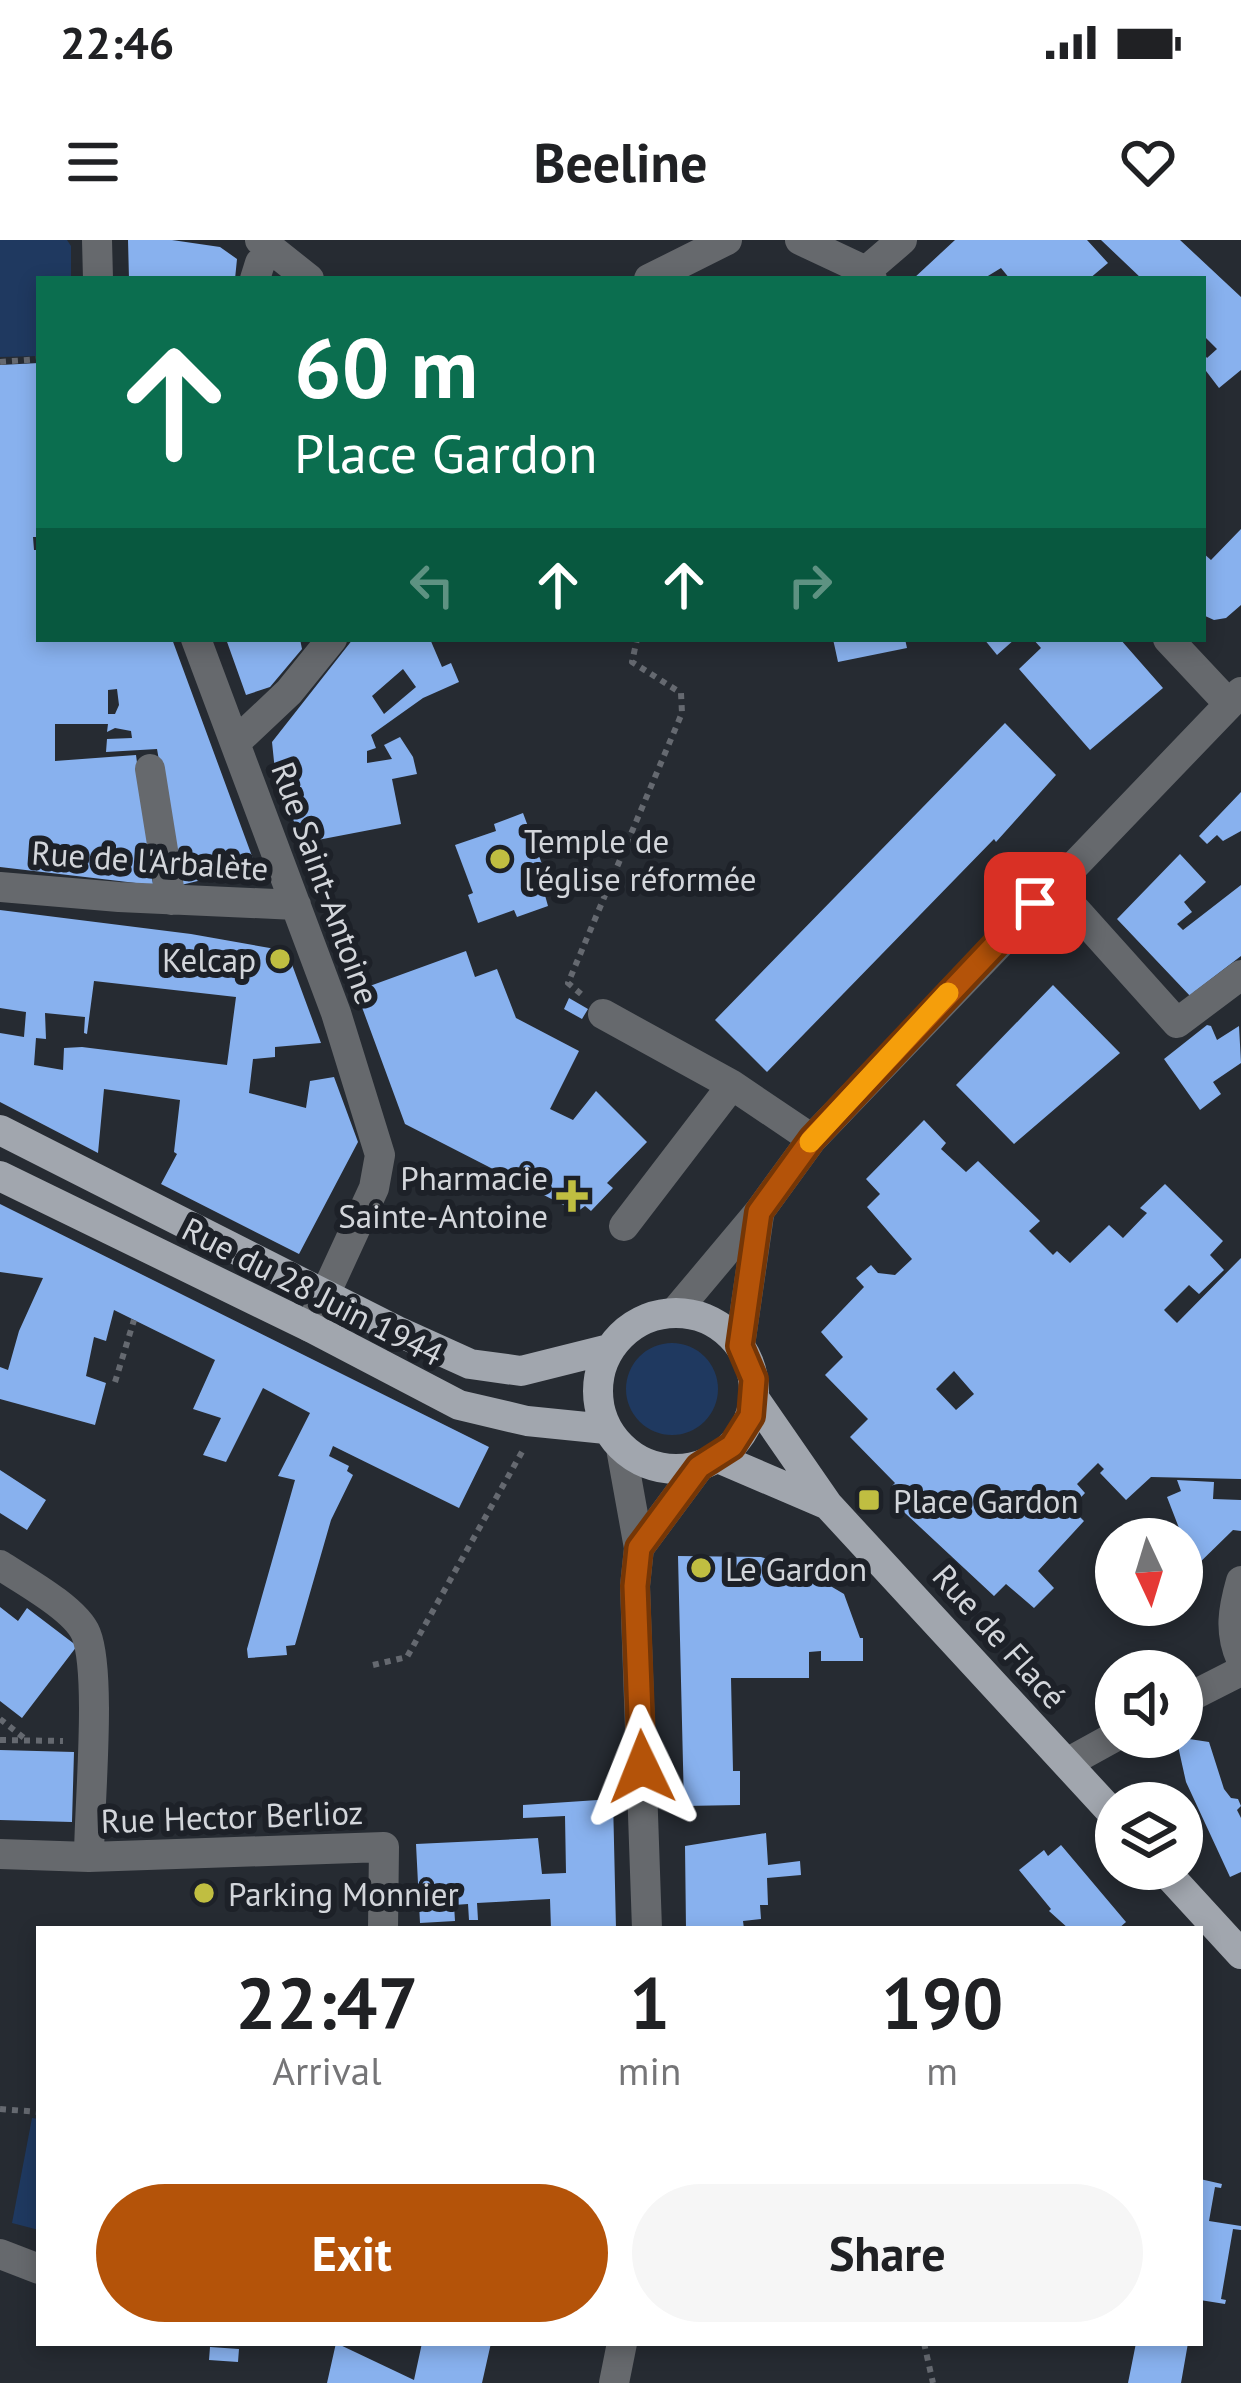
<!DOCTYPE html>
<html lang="en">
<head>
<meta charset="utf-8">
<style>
	body { margin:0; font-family:"PT Sans",sans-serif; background:#f6f6f6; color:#202124; height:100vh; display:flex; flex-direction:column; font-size:45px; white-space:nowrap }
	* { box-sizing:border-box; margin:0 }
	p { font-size:39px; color:#757577 }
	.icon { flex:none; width:66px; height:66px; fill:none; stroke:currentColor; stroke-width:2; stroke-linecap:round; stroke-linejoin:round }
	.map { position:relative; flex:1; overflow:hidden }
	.details { position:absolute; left:36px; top:1686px; width:1167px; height:420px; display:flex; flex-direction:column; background:#fff; border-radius:0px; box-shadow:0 6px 18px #0003 }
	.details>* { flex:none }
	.guide { position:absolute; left:36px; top:36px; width:1170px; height:366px; border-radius:0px; box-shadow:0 6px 18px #0003; background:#0b6e4f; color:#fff; overflow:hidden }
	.needle { width:78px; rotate:176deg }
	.buttons { position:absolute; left:1095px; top:1278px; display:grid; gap:24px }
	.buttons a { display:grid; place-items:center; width:108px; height:108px; border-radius:50%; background:#fff; box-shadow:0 6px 18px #0003; font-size:60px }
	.pin { position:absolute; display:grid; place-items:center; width:102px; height:102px; color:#fff; margin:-51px; border-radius:24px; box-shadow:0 6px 18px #0006 }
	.me { position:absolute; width:132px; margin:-66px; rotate:358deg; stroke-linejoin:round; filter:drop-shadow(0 0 9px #0008) }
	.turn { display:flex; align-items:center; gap:42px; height:252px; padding:0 60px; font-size:54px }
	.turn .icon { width:156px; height:156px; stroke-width:2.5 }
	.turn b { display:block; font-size:84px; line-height:102px }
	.lanes { display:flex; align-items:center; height:114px; padding:0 60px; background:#0003; justify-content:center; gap:60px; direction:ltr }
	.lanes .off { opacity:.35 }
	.eta { display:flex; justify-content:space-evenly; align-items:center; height:204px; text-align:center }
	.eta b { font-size:72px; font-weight:600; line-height:84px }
	.button { display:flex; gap:24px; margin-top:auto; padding:24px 60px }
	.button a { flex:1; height:138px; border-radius:72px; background:#b45309; color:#fff; font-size:48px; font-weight:600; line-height:138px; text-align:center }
	.button a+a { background:#f6f6f6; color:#202124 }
	.status { display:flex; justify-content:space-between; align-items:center; height:84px; padding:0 60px; background:#fff; direction:ltr }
	.status svg { height:33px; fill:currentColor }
	header { display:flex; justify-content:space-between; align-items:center; height:156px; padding:0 60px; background:#fff; font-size:54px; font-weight:600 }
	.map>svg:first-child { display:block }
	.green { fill:#1f3960 }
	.building { fill:#88b1ee; fill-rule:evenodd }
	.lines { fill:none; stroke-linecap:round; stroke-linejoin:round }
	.path { stroke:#656970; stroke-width:6; stroke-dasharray:6 6; stroke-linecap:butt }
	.minor { stroke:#66696d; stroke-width:30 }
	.major { stroke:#a1a6ae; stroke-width:30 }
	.route-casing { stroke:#753606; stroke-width:30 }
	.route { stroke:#b45309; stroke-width:21 }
	.slow { stroke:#f59e0b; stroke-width:21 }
	.poi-dot { fill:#c0be41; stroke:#1d2128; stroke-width:4.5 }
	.labels { text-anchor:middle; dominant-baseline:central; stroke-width:12; stroke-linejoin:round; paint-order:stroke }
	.poi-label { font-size:33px; fill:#d3d6db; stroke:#1d2128; text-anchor:start }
	.street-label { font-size:33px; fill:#d3d6db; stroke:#1d2128 }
</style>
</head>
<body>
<div class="status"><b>22:46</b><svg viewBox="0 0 49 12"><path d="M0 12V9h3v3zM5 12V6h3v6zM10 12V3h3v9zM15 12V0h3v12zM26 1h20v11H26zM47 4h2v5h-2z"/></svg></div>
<header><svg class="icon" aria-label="menu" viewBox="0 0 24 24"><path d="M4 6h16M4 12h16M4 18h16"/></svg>Beeline<svg class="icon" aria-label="heart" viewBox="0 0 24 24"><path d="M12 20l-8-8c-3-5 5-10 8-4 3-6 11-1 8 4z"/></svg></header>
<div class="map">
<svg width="1241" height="2143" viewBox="0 0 1241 2143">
	<rect width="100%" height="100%" fill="#262b32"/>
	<path class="green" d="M0,0H67L71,6V39H39V116L0,117Z
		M626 1149a46 46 0 1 1 92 0a46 46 0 1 1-92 0Z
		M32,1878L39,1879V1990L12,1983Z"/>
	<path class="building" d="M128,0H172L220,7L237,19L235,39H129Z
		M955,0H1087L1108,23L1089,39H1010L1001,28L983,39H913Z
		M1101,0H1180L1241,57V130L1219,148L1203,127V113L1207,118L1217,109L1203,95V39H1142Z
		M39,123V297H33L34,310H39V399H172L256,627L181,645L157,509L106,512L107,499L132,498L131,491L115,488L107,492L108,484H55V521L136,515L153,645L0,627V125ZM117,449L119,465L115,474H108V450Z
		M1241,289V365L1226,378L1214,380L1203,375V313L1211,320Z
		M226,399H300L302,409L270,447L246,455Z
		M353,399H430L442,427L451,423L459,442L423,458L371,495L376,508L367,511V523L392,519L384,505L400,497L413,517L417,534L392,539L401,584L302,603L275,531L272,502ZM403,429L416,447L384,474L372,456Z
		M833,399H905L907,408L838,422Z
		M984,399H1015L997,415Z
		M1033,399H1120L1163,448L1090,510L1019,429L1041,408Z
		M1005,483L1056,535L996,602L994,599L767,832L715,780Z
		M1241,552V591L1223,601L1217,595L1207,604L1199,596Z
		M523,573L545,632L539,634L548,666L517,677L514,670L478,683L468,655L473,653L455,605L496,591L494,584Z
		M1180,614L1206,642L1184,662L1192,672L1177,684L1183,690L1241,645V716L1194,752L1192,758L1117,679Z
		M0,670L191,694L287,711L321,803L275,807V817L253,819L249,853L306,868L310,841L334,837L358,902L299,1014L161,944L177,914L174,912L180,860L104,849L98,913L0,862V793L24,797L26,772L0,768ZM94,741L236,757L227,825L82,807L64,808L63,830L34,825L36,798L46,799L45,773L85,777L84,793L87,794Z
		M466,711L475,737L497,729L516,778L579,811L550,869L573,880L596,851L647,902L607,943L613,948L591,971L585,966L577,972L405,884L356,751Z
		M1053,745L1120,813L1014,904L956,845Z
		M569,758L588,769L582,779L564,769Z
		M1207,785L1211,786L1217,800L1239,786L1241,823L1213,842L1221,854L1200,870L1164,819Z
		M924,880L946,903L941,909L966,932L978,921L1040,981L1029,991L1053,1015L1057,1011L1070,1023L1109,985L1123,998L1147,973L1140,968L1165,944L1223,1001L1210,1015L1224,1030L1199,1054L1189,1045L1164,1070L1177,1083L1241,1018V1239L1151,1237L1126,1260L1100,1233L1104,1229L1098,1223L1077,1244L1085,1253L1071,1268L1084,1281L1038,1331L1054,1348L1034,1368L1006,1344L994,1356L891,1260L897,1252L892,1246L895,1243L850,1197L868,1179L825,1135L843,1117L821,1092L864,1047L856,1038L871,1025L878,1033L895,1035L912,1019L867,967L880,954L866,939ZM954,1131L974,1154L956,1170L936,1149Z
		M0,964L489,1207L459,1268L333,1206L329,1216L349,1226L347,1231L353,1235L331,1280L295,1405L286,1406L287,1415L248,1418L247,1409L295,1240L278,1236L310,1173L263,1148L226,1222L203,1215L221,1178L193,1169L215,1120L114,1070L106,1101L94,1097L86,1136L106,1143L95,1185L0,1159V1127L8,1130L19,1091L43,1038L0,1032Z
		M0,1230L46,1260L27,1290L0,1273Z
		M1177,1240L1214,1242L1213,1259L1241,1260V1291L1233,1290L1190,1332L1188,1367H1182V1299H1164L1179,1288L1167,1257L1181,1251Z
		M678,1316L761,1317L810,1334L844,1354L860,1398H863V1421H821V1411L809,1412V1438H731L733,1531H740V1565L684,1566Z
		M0,1367L18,1381L27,1368L77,1406L22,1478L0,1461Z
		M1176,1497L1209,1502L1224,1549L1231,1558L1238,1559L1241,1566L1237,1570L1241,1578V1632L1230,1637L1186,1542Z
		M0,1510L74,1512L72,1582L0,1580Z
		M613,1559L616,1689H551L550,1659L477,1663L478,1680H469L468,1664L454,1665L455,1681L420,1683L416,1604L538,1598L542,1634L566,1633L565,1576L523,1578V1565Z
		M766,1593L768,1625L800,1621L801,1635L767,1638L768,1665H760L761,1679L743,1681L744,1689H686L685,1606Z
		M1061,1605L1126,1682L1118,1689H1069L1049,1671L1051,1669L1019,1630L1044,1610L1048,1616Z
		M1200,1939L1222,1944L1221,1948L1215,1947L1209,1981L1241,1986V1990L1233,1989L1221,2059L1226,2060L1225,2064L1200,2060Z
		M336,2103L414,2140L422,2103H491L482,2143H327Z
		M1136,2103H1188L1181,2143H1128Z
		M210,2107L239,2109L238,2122L209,2120Z"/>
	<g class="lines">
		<path class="path" d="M0,122L39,119
			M581,754L568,743L682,473L681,453L632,422L637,399
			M115,1142L134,1080
			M373,1425L407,1417L523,1210
			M0,1479L24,1498
			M0,1500L63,1501
			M0,1869L39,1872
			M924,2103L933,2143"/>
		<path class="minor" d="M97,0L98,39
			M260,0L309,39
			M800,0L866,31L872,39
			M866,31L902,0
			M255,39L260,23L272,10
			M649,39L727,0
			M196,399L336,773L380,915L374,948L310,1087
			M1168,399L1229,464
			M236,502L289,452L332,399
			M150,529L171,660
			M1053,645L1177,783L1241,735
			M0,647L119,657L296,665
			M603,774L732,845
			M624,986L732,845L812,899
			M675,1072L759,972L812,899L1241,452
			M740,1105L759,975
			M621,1208L639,1308L635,1346L647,1689
			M639,1308L699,1227
			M0,1325C23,1340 76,1369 86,1394C102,1434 89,1568 89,1617
			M1241,1341C1233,1369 1229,1392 1241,1419
			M1182,1461L1241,1431
			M1067,1523L1116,1496
			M0,1614L89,1617L384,1607L383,1689
			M0,2014L39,2029
			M614,2143L622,2103"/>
		<path class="major" d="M0,890L397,1091L470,1124L521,1131L609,1109
			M0,936L310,1087L459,1165L527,1181L606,1189
			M598 1151a78 78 0 1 1 156 0a78 78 0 1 1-156 0Z
			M754,1158L828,1265L1116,1577
			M718,1218L828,1265
			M1163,1629L1241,1714"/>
	</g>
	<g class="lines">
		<defs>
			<path id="route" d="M642,1527L635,1346L639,1308L699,1227L732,1206L751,1176L754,1139L740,1106L759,972L812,899L1035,663"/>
		</defs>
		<use href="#route" class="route-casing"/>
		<use href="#route" class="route"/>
		<path class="slow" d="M810,902L948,753"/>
	</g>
	<g class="poi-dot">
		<circle cx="500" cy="619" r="12"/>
		<circle cx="280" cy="719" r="12"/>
		<path d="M566 938h12v12h12v12h-12v12h-12v-12h-12v-12h12z"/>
		<rect x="857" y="1248" width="24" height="24" rx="6"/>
		<circle cx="701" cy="1328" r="12"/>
		<circle cx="204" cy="1653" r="12"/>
	</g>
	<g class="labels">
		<g class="poi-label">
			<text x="524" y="600">Temple de<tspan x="524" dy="38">l'église réformée</tspan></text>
			<text x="256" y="719" text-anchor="end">Kelcap</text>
			<text x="548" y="937" text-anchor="end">Pharmacie<tspan x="548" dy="38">Sainte-Antoine</tspan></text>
			<text x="893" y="1260">Place Gardon</text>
			<text x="725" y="1328">Le Gardon</text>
			<text x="228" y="1653">Parking Monnier</text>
		</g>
		<g class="street-label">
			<text transform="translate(150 620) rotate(4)">Rue de l'Arbalète</text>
			<text transform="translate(326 643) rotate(70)">Rue Saint-Antoine</text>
			<text transform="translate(313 1051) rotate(27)">Rue du 28 Juin 1944</text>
			<text transform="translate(1000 1396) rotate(48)">Rue de Flacé</text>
			<text transform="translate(232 1576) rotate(-2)">Rue Hector Berlioz</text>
		</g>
	</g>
</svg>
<div class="buttons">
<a><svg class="needle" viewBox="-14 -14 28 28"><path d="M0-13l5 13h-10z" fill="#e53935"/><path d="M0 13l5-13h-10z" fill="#757577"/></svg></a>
<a><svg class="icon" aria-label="sound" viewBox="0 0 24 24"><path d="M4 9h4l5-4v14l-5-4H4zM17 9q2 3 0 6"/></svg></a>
<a><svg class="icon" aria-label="layers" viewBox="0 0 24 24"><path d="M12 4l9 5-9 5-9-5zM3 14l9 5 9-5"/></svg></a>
</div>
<div class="pin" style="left:1035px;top:663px;background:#d93025"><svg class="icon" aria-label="arrive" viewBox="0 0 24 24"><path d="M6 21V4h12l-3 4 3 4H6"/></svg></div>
<svg class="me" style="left:642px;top:1527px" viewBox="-20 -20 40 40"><path d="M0-17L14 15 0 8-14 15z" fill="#b45309" stroke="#fff" stroke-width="4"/></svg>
<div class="guide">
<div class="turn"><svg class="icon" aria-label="ahead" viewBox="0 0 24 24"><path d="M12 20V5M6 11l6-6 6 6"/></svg><div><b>60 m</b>Place Gardon</div></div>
<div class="lanes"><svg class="icon off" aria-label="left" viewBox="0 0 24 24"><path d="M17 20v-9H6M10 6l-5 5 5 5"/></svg><svg class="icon" aria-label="ahead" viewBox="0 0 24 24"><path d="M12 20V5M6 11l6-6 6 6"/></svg><svg class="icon" aria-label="ahead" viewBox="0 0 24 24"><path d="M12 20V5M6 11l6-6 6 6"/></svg><svg class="icon off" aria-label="right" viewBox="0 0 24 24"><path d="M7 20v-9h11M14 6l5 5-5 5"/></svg></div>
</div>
<section class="details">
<div class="eta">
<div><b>22:47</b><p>Arrival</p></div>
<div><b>1</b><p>min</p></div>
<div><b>190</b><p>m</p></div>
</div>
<div class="button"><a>Exit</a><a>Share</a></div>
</section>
</div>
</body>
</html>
